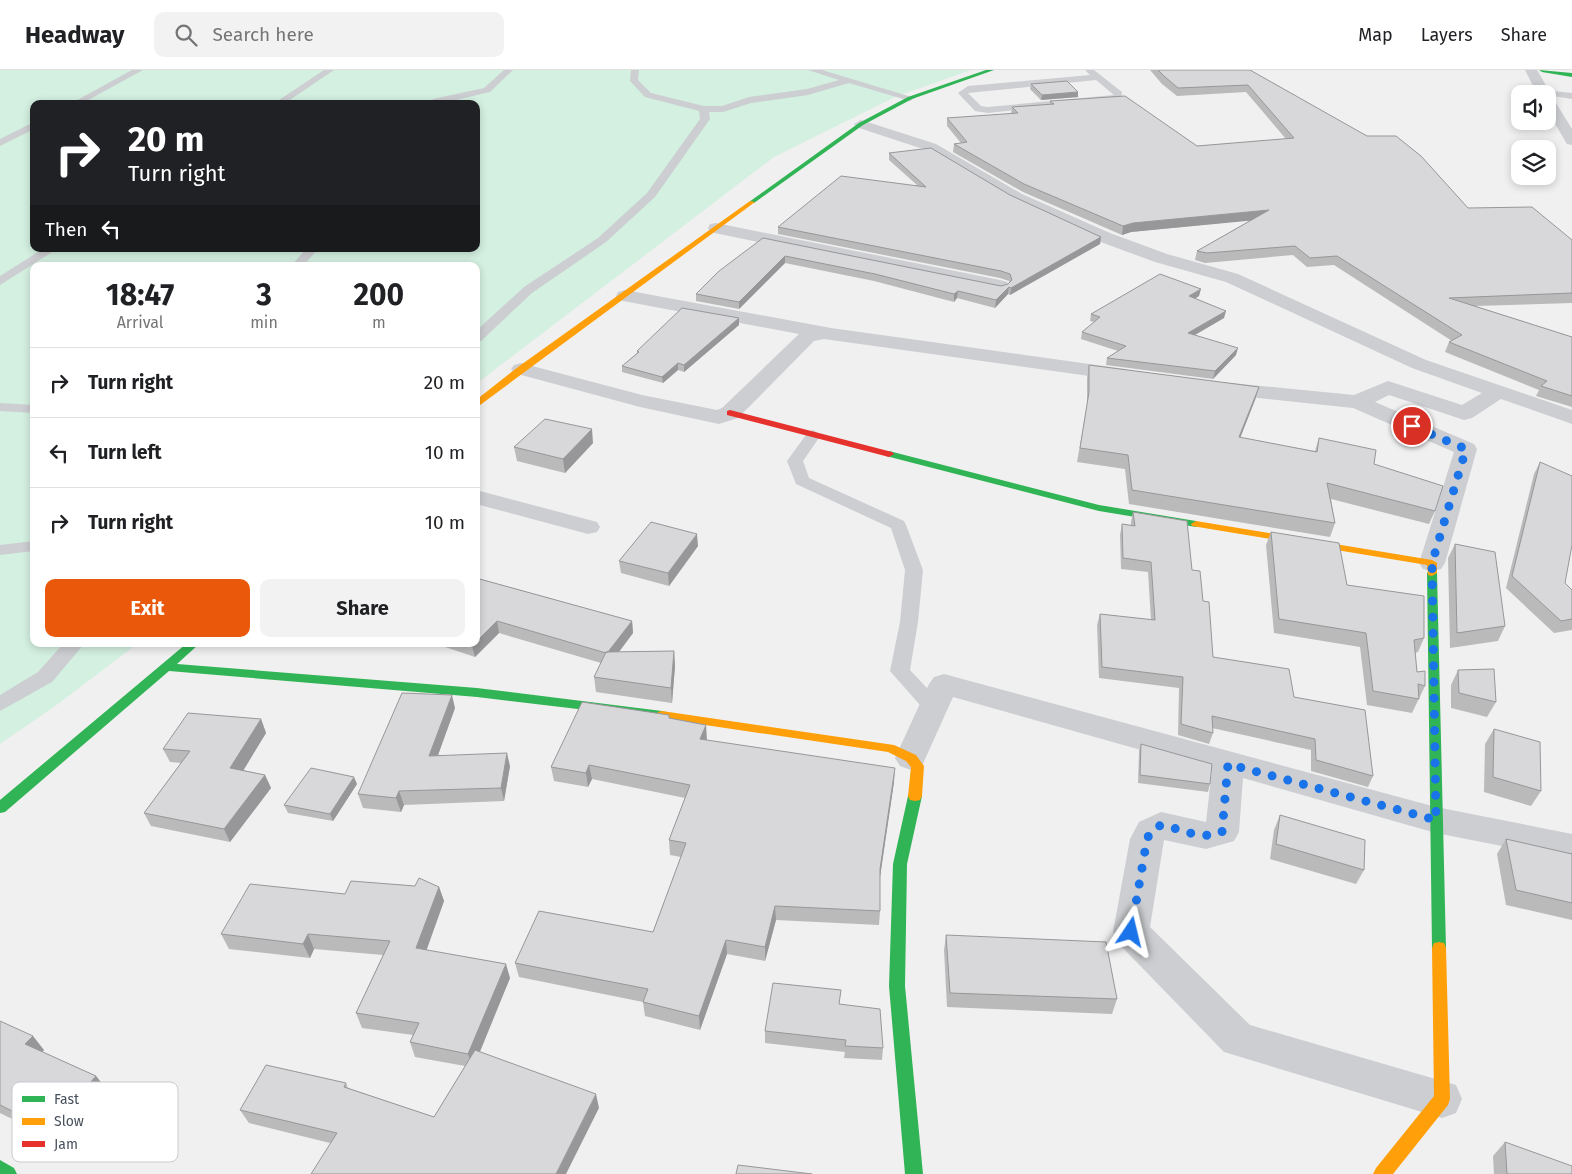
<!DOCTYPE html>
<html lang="en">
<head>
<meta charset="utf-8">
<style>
	body { margin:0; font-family:"Fira Sans",sans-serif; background:#f2f2f2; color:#202124; height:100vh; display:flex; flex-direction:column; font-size:19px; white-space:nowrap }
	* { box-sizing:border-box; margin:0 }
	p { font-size:16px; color:#757577 }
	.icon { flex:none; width:28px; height:28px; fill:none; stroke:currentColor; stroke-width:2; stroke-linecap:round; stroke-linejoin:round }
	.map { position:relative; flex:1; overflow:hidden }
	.panel { position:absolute; left:30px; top:192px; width:450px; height:385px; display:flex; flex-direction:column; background:#fff; border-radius:10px; box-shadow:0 2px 8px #0003 }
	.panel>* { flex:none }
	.guide { position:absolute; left:30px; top:30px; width:450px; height:152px; border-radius:10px; box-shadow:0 2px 8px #0003; background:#202124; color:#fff; overflow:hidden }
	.controls { position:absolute; left:1511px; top:15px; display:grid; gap:10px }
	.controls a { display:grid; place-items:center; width:45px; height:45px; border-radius:10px; background:#fff; box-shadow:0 2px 8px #0003; font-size:25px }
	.pin { position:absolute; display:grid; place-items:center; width:42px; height:42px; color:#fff; margin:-21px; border:2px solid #fff; border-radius:50%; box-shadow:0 1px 5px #0007 }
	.me { position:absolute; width:55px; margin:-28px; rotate:10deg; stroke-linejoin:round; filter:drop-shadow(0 0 4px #0008) }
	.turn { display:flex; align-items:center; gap:18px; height:105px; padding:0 15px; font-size:22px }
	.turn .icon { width:65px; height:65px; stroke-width:2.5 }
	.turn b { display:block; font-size:35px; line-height:42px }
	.then { display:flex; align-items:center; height:48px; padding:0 15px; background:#0003; gap:10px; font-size:19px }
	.eta { display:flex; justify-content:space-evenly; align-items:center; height:85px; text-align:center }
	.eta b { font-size:30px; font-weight:700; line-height:35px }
	.cta { display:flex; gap:10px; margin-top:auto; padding:10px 15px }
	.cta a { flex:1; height:58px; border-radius:10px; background:#ea580c; color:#fff; font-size:20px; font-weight:700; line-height:58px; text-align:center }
	.cta a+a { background:#f2f2f2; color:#202124 }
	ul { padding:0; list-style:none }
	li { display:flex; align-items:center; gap:15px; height:70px; padding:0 15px; border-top:1px solid #e0e0e0 }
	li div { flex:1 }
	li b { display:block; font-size:19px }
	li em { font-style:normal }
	header { display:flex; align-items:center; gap:30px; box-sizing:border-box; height:70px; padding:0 25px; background:#fff; border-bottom:1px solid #e0e0e0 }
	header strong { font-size:24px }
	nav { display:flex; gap:28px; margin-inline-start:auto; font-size:18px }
	.search { width:350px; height:45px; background:#f2f2f2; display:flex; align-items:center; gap:12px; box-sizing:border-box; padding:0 18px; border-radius:10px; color:#757577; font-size:19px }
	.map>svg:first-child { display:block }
	.green { fill:#d4f0e1; fill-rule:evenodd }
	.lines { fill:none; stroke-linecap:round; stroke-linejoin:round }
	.lane { fill:#ccced1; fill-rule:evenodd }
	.street { fill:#ccced1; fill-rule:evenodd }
	.fast { fill:#30b455; fill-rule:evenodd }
	.slow { fill:#ff9f0a; fill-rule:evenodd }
	.jam { fill:#e5322d; fill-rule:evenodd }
	.wall { fill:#bababb }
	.shaded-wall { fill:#979799 }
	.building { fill:#d8d8da; stroke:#979799 }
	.route { stroke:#1a73e8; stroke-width:9; stroke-dasharray:0 16.2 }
	.key { fill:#fff; stroke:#c8cbce; stroke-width:1 }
	.key-label { font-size:14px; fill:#47515d }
</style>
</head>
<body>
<header>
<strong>Headway</strong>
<div class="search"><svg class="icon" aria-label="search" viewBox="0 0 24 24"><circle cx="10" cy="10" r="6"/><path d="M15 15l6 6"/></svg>Search here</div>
<nav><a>Map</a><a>Layers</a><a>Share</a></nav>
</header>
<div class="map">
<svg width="1572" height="1104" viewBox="0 0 1572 1104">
	<rect width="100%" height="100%" fill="#f1f0f0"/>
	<path class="green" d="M0,0H971L895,27L774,87L476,314V196H34V574H137L58,634L0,674ZM34,34H476V179H34Z"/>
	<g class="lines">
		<path class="lane" d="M132,0H143L81,34H70Z
			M324,0H334L284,34H273Z
			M504,0H513L490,22L439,34H430L433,29L484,18Z
			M631,0H639L638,10L651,23L704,36H722L749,27L807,19L839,10L808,0H822L915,28L910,31L849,13L808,25L751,33L723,42H709L710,49L655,127L606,172L532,223L481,271L476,272V261L524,217L598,168L647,123L700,49L699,41L645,27L630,11Z
			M1085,0H1094L1122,22L1121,29L988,43L975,41L958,23L968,16L1090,5ZM1096,10L1114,25L988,37L981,36L968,23Z
			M1543,20L1572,23V29L1539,24Z
			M34,52V59L0,76V69Z
			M43,179H57L0,215V206Z
			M306,179H318L303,196H291Z
			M0,333L34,335V343L0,341Z
			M813,360L821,365L803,391L809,408L904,451L906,455L923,500L918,552L910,600L941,633L944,638L941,643L934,645L927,643L890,601L900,552L905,500L891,458L796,414L787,391L808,362Z
			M34,471V481L0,485V475Z
			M63,574H84L52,612L0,641V625L38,602Z"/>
		<path class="street" d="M1525,0H1537L1551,24L1548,27L1553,28L1572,59V75L1567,74L1548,42V24H1537Z
			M861,50L936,74L1022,124L1110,163L1167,184L1238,204L1426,290L1572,340V354L1501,329L1472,348L1464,350L1389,325L1375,332L1474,374L1477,379L1445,493L1441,499L1432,501L1423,499L1419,493L1454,382L1353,338L1220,324L1212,323L1209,318L1212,313L1220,312L1354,325L1388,311L1462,335L1482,323L1412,298L1226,212L1155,192L1098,171L1010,130L926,80L856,57L854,54Z
			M716,153L1000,210L1007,212L1009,216L1007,220L1000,222L710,162L708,158L710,154Z
			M625,220L831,258L1125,299L1132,301L1135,305L1132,309L1125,311L824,269L814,271L738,348L719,354L640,337L514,303L511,299L514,295L521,293L642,325L717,340L722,338L799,264L618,230L616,226L618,222Z
			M476,420L597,452L600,457L597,462L588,464L476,434Z
			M944,604L1436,737L1572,764V790L1436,763L1243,708L1239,762L1234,771L1206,779L1164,770L1150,857L1250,955L1456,1015L1462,1029L1456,1043L1442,1048L1224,982L1118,873L1113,862L1130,769L1139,752L1161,742L1206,752L1212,700L953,627L922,696L911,700L900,696L895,688L929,614L934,607Z"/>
		<path class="fast" d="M986,0H994L912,29L863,55L754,133L749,132L859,53L908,27Z
			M1539,0L1572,3V7L1542,2Z
			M889,381L1099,435L1196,451L1201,454L1196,457L1099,441L886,386V382Z
			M1432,500L1437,503L1446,878L1444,883L1439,884L1434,883L1432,878L1427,503Z
			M186,574H199L177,594L477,618L662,641L666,642L668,645L666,648L662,649L477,627L169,601L5,742L0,743V730Z
			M915,721L920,722L922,726L907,794L905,916L923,1104H905L889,916L893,794L908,726L910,722Z
			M0,1090L14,1098L17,1104H0Z"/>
		<path class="slow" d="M750,131L755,132L476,338V330L518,297Z
			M1196,451L1432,490L1437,493V503L1432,506L1428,505L1427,495L1192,456L1191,454Z
			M662,641L894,675L916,685L924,696L922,726L920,730L915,731L910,730L908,726L911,697L906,691L888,682L658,648L656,645L658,642Z
			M1439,872L1444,873L1446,878L1450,1029L1448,1035L1393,1104H1373L1376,1098L1434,1026L1432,878L1434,873Z"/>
		<path class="jam" d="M730,340L892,382L894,384L889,387L727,345V341Z"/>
	</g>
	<path class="wall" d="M1150,0H1250L1468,138L1572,170V233L1475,236L1572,267V337L1536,326L1539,320L1445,282L1449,272L1452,271L1334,195L1307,197L1293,185L1205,193L1195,190L1197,181L1251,150L1131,162L1122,165L1023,122L953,82L954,74L961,73L947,56V48L1011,44L1012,37L1050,34V31L1197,76L1286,69L1246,22L1177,26L1162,14Z
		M1031,14L1078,22V27L1041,30L1030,19Z
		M889,83L1010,125L1101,167L1100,174L1010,225L1008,224L995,238L957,228L954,232L874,211L785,193L739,239L696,231V224L763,168L1001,216L1008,214L1009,213V211L1000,208L778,164V157L917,115L889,90Z
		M1199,226L1195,229L1224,248L1195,265L1236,285L1213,309L1106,295L1107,288L1118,281L1081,269L1082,262L1094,252L1090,251L1091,244Z
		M739,255L684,302L678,300L663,313L622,302V296L637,283V281Z
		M1089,295L1259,317L1255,330L1240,368L1315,381L1319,368L1374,394L1435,441L1429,454L1331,429L1335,453L1330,467L1129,434L1125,399L1077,392L1087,335V308Z
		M593,373L565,403L517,391L514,377Z
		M1540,392L1565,513L1572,520V560L1554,563L1506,518L1534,404Z
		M1133,442L1192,500L1203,531L1213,587L1294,627L1373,706L1368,717L1311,701V680L1212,658L1213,663L1209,674L1178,665L1179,618L1099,608L1097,555L1100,544L1151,550L1148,502L1121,499L1120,465L1122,454L1131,455V452Z
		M1271,462L1424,568L1418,582L1415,583L1417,602L1425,616L1412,643L1367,635L1360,577L1274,563L1266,475Z
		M1455,474L1505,556L1498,571L1450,578L1448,488Z
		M698,476L669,516L621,503L619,491Z
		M476,508L632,551L633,563L619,582L674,581L675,596L672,633L596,622L594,607L601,593L499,563L475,587L442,576L441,574H476Z
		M1458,600L1496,632L1487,647L1451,638V615Z
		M455,638L438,685L510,696L504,731L404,735L401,742L363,738L358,724Z
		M670,648L706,670L894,712L880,806V841L879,855L776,850L765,891L727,884L700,960L645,946L643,932L519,907L515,893L653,862L681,787L670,785L669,770L685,728L592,709L588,717L554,711L551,697Z
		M261,649L266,663L243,700L265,705L271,718L230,772L151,756L144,743L181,693L170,692L163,679Z
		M1494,659L1541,721L1531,736L1484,722L1485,674Z
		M1141,674L1210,714L1208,722L1138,713L1139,681Z
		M357,714L333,751L288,743L284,735Z
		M1280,745L1364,800L1356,814L1270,789L1274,760Z
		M1506,769L1572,784V850L1506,835L1497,784Z
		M415,816L439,817L444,831L426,880L510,908L480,982L599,1038L330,1073L249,1053L240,1040L346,1013L348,1018L434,1047L465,996L415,987L410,972L413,965L362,958L356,943L383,885L314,879L310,888L229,879L221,864Z
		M946,865L1117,929L1112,944L947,937L944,880Z
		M840,934L883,978L882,990L844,988L845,982L765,973V961Z
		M0,951L44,980L42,982L96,1006L107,1020L61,1073L0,1043Z
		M1505,1072L1572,1104H1494L1493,1086Z"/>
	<path class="shaded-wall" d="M1078,22V27L1041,30L1042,25Z
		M1269,140L1267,149L1131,162L1122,165L1123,156L1133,153Z
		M1101,167L1100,174L1010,225L1011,218Z
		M785,186V193L739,239V232Z
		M1009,217L1008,224L995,238L996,230Z
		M1201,219L1199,226L1187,233L1189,226Z
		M958,221L957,228L954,232V224Z
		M1226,241L1224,248L1186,270L1188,263Z
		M739,248V255L684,302V295Z
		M1238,278L1236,285L1213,309L1215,301Z
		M678,293V300L663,313L662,307Z
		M1259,317L1255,330L1235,381L1239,367Z
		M592,359L593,373L565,403L563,389Z
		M697,464L698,476L669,516L668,503Z
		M497,551L499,563L475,587L472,576L474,574H476V572Z
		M632,551L633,563L609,595L607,583Z
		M674,581L675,596L672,633L671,618Z
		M452,625L455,638L433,699L429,686Z
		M261,649L266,663L237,711L230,698Z
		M706,655L707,670L701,684L700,669Z
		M507,683L510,696L504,731L501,718Z
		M589,695L592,709L588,717L586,703Z
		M895,698L894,712L879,814L880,799Z
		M265,705L271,718L230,772L224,759Z
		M354,707L357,714L333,751L330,744Z
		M399,721L404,735L401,742L396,728Z
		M439,817L444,831L422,893L416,878Z
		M775,836L776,850L765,891V877Z
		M308,864L314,879L310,888L303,874Z
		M726,870L727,884L700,960L699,946Z
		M506,894L510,908L473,998L468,984Z
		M33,966L44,980L37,988L25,974Z
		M96,1006L107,1020L61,1073L49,1059Z
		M596,1024L599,1038L566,1104H556Z"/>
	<path class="building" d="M1158,0H1250L1367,66H1396L1421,86L1468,138L1532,137L1572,170V223L1449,228L1572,267V326L1541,316L1547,311L1449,272L1462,265L1337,186L1310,188L1295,176L1207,183L1197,181L1269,140L1133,153L1123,156L1024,114L954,74L967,72L947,48L1018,43L1012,37L1054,34L1050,31L1125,26L1197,76L1294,68L1248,15L1178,18L1164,6Z
		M1067,11L1078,22L1042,25L1031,14Z
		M931,78L1010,125L1101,167L1011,218L1009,217L996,230L958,221L954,224L875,204L785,186L739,232L696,224L719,201L763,168L1001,216L1008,214L1012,210L1010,204L1001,201L778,157L841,106L926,117L889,83Z
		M1160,204L1201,219L1189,226L1226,241L1188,263L1238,278L1215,301L1107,288L1126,276L1082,262L1100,247L1091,244Z
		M682,238L739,248L684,295L678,293L662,307L622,296L639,282L637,281Z
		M1089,295L1259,317L1239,367L1317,382L1319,368L1376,380L1374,394L1443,416L1435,441L1327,413L1335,453L1132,420L1128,385L1080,378L1089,322Z
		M545,349L592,359L563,389L514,377Z
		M1540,392L1572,406V475L1565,513L1572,520V549L1561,551L1512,506Z
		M1133,442L1187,451L1192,500L1200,501L1203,531L1209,532L1213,587L1289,599L1294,627L1365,640L1373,706L1316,690L1315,669L1212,646L1213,663L1181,654L1183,607L1102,597L1100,544L1155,550L1151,492L1123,488L1122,454L1135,456Z
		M651,452L697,464L668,503L619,491Z
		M1271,462L1339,473L1347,515L1424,526V568L1414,570L1417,602L1425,601V616L1418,614L1419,629L1373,621L1366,563L1279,549Z
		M1455,474L1495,482L1505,556L1457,563Z
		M476,508L632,551L608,582H606V583L497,551L476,572Z
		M467,574H474L472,576Z
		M674,581L671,618L594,607L606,582Z
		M1494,599L1496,632L1459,623L1458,600Z
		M402,623L452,625L429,686L507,683L501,718L399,721L396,728L358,724Z
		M582,632L669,645V648L706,655L700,669L895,698L880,799V841L775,836L765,877L726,870L699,946L643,932L648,919L515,893L539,841L653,862L686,773L669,770L690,715L589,695L586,703L551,697Z
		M188,643L261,649L230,698L265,705L224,759L144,743L190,681L163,679Z
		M1494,659L1540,672L1541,721L1493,707Z
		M1141,674L1212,694L1210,714L1140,705Z
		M311,698L354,707L330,744L284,735Z
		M1280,745L1365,770L1364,800L1276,774Z
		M1506,769L1572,784V833L1516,820Z
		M419,808L439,817L416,878L506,894L468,984L410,972L419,953L356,943L390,871L308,864L303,874L221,864L250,814L345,824L351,811L415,816Z
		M946,865L1106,872L1117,929L950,923Z
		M773,913L841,920L839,934L880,939L883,978L845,976L846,970L765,961Z
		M0,951L33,966L25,974L96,1006L49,1059L0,1035Z
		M475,980L596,1024L556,1104H311L337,1063L240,1040L266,995L346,1013L344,1017L434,1047Z
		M1505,1072L1572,1096V1104H1507Z
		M738,1095L812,1104H736Z"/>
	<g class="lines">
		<path class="route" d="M1131,862L1147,769L1151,761L1161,755C1183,759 1200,771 1222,762L1228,694L1436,750L1432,493L1466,379L1412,356"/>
	</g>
	<rect x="12" y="1012" width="166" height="80" rx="8" class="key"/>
	<rect x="22" y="1026" width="23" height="6" fill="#30b455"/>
	<rect x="22" y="1048" width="23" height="7" fill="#ff9f0a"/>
	<rect x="22" y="1071" width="23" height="6" fill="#e5322d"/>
	<g class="key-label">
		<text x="54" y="1034">Fast</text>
		<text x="54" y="1056">Slow</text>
		<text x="54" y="1079">Jam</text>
	</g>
</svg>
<div class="controls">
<a><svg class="icon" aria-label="sound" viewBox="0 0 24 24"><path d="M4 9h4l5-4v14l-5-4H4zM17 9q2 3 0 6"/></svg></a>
<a><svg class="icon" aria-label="layers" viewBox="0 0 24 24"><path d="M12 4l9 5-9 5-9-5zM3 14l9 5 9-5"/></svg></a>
</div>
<div class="pin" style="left:1412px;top:356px;background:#d93025"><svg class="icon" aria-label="arrive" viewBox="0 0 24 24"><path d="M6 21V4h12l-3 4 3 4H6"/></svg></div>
<svg class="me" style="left:1131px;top:862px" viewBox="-20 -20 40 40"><path d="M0-17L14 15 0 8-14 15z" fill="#1a73e8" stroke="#fff" stroke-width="4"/></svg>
<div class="guide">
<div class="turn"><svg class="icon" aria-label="right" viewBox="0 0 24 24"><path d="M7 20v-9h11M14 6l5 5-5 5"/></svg><div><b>20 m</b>Turn right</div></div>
<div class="then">Then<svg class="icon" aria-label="left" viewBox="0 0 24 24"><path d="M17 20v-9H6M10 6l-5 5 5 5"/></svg></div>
</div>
<section class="panel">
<div class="eta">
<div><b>18:47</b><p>Arrival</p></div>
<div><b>3</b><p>min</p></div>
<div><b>200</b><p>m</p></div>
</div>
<ul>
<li><svg class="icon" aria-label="right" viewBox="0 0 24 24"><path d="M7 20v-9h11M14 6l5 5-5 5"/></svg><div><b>Turn right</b></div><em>20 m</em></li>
<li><svg class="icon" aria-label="left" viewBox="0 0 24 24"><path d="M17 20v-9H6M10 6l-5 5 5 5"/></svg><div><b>Turn left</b></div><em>10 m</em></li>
<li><svg class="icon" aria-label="right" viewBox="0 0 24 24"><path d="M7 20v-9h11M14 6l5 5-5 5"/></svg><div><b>Turn right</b></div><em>10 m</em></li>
</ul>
<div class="cta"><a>Exit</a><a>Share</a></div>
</section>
</div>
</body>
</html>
